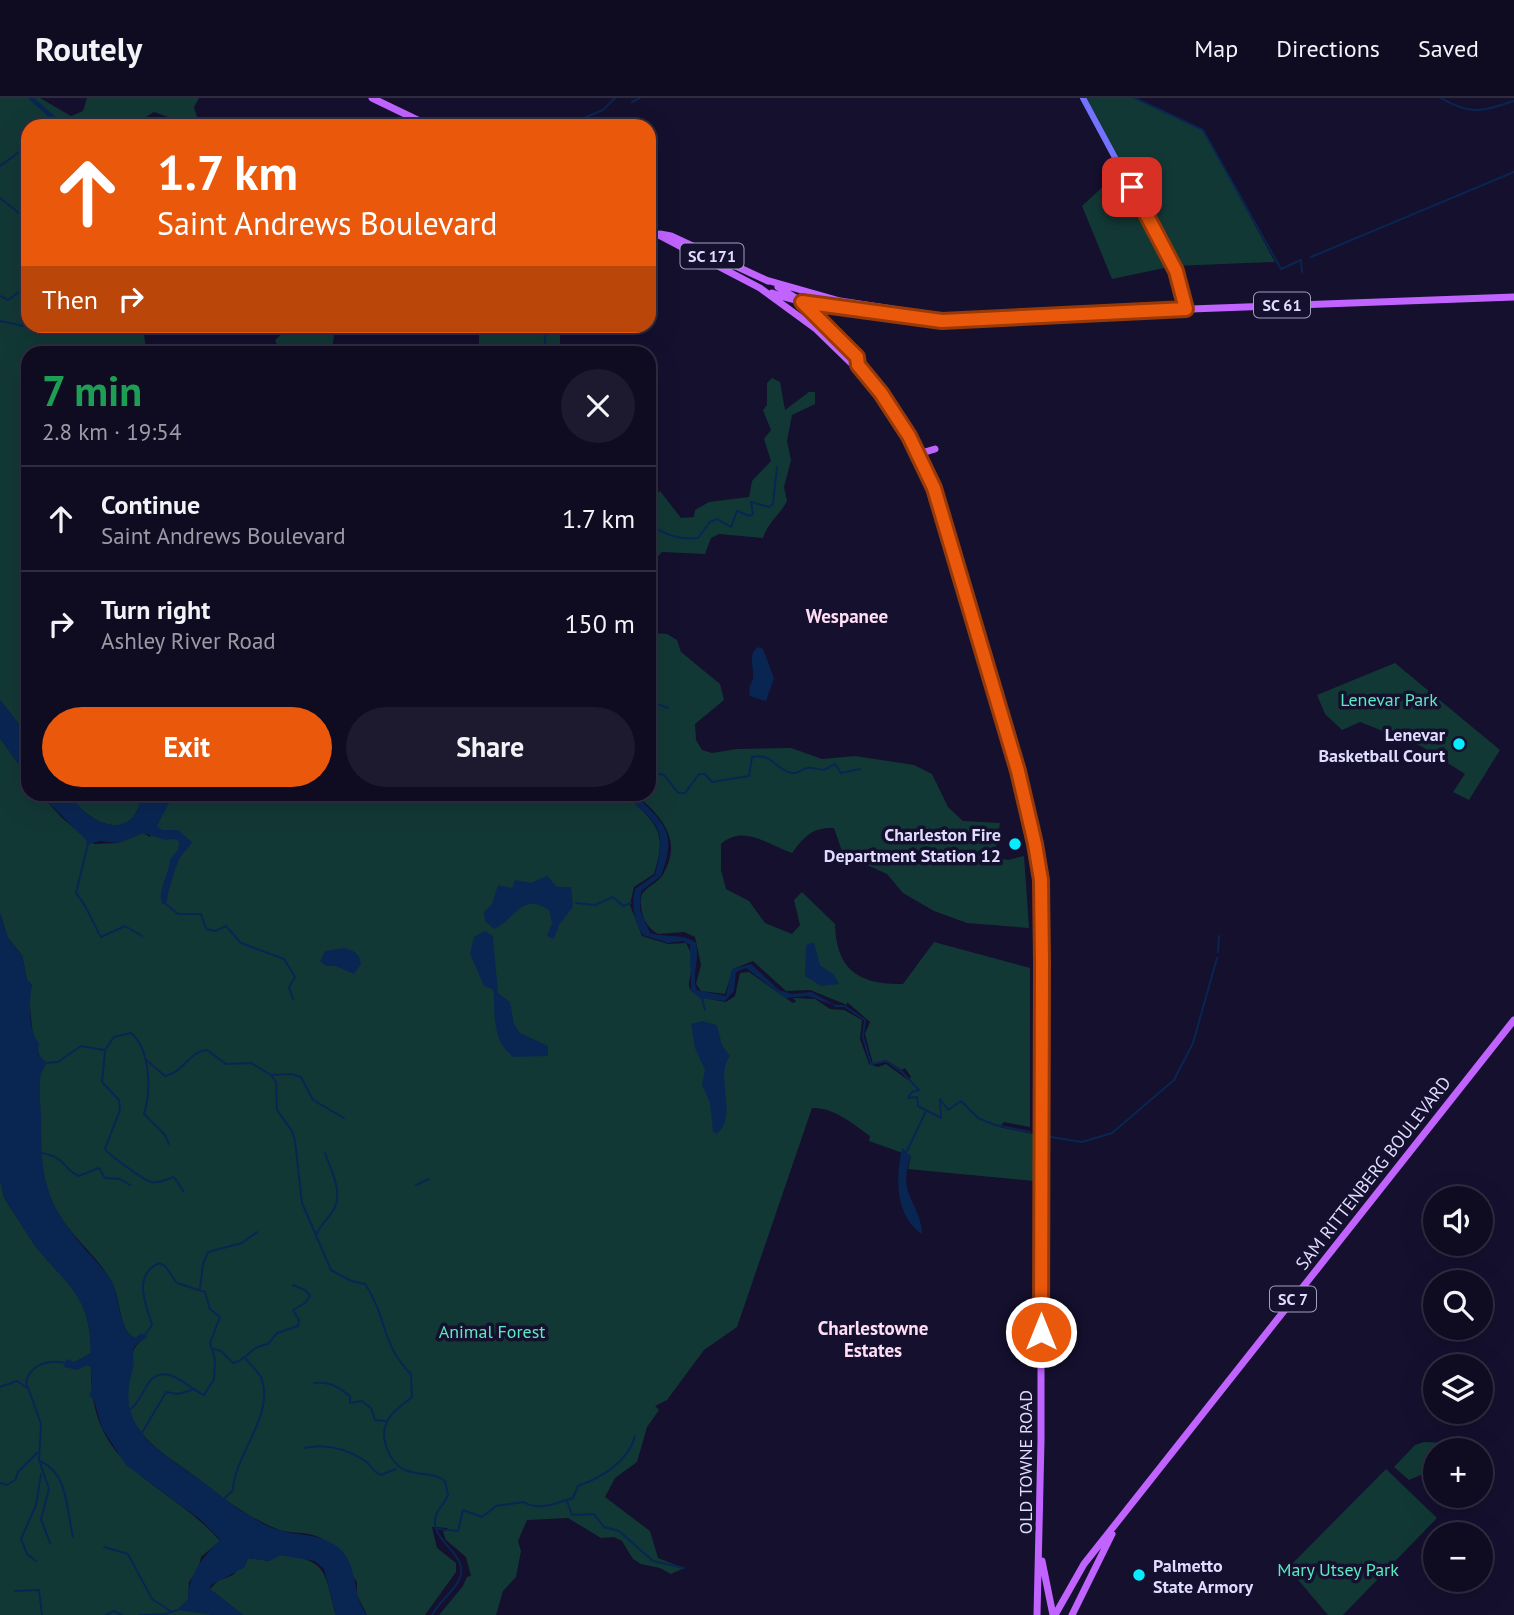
<!DOCTYPE html>
<html lang="en">
<head>
<meta charset="utf-8">
<style>
	body { margin:0; font-family:"PT Sans",sans-serif; background:#1d1a2f; color:#f1f3f6; height:100vh; display:flex; flex-direction:column; font-size:26px; white-space:nowrap }
	* { box-sizing:border-box; margin:0 }
	p { font-size:23px; color:#9b9ba5 }
	.icon { flex:none; width:38px; height:38px; fill:none; stroke:currentColor; stroke-width:2; stroke-linecap:round; stroke-linejoin:round }
	.map { position:relative; flex:1; overflow:hidden }
	.drawer { position:absolute; left:21px; top:248px; width:635px; height:455px; display:flex; flex-direction:column; background:#0f0c22; border-radius:21px; box-shadow:0 7px 28px #0002,0 0 0 2px #2f2c40 }
	.drawer>* { flex:none }
	.top-card { position:absolute; left:21px; top:21px; width:635px; height:214px; border-radius:21px; box-shadow:0 7px 28px #0002,0 0 0 2px #2f2c40; background:#ea580c; color:#fff; overflow:hidden }
	.tools { position:absolute; left:1423px; top:1088px; display:grid; gap:14px }
	.tools a { display:grid; place-items:center; width:70px; height:70px; border-radius:50%; background:#0f0c22; box-shadow:0 7px 28px #0002,0 0 0 2px #2f2c40; font-size:35px }
	.pin { position:absolute; display:grid; place-items:center; width:60px; height:60px; color:#fff; margin:-30px; border-radius:14px; box-shadow:0 4px 10px #0006 }
	.me { position:absolute; width:77px; margin:-38px; rotate:0deg; stroke-linejoin:round; filter:drop-shadow(0 0 5px #0008) }
	.turn { display:flex; align-items:center; gap:24px; height:147px; padding:0 21px; font-size:32px }
	.turn .icon { width:91px; height:91px; stroke-width:2.5 }
	.turn b { display:block; font-size:49px; line-height:60px }
	.then { display:flex; align-items:center; height:66px; padding:0 21px; background:#0003; gap:14px; font-size:26px }
	.round { display:grid; place-items:center; flex:none; width:74px; height:74px; border-radius:37px; background:#1d1a2f }
	.headline { display:flex; align-items:center; justify-content:space-between; height:119px; padding:0 21px }
	h1 { font-size:42px; font-weight:700; line-height:52px; color:#1e9e55 }
	.button { display:flex; gap:14px; margin-top:auto; padding:14px 21px }
	.button a { flex:1; height:80px; border-radius:42px; background:#ea580c; color:#fff; font-size:28px; font-weight:700; line-height:80px; text-align:center }
	.button a+a { background:#1d1a2f; color:#f1f3f6 }
	ul { padding:0; list-style:none }
	li { display:flex; align-items:center; gap:21px; height:105px; padding:0 21px; border-top:2px solid #2f2c40 }
	li div { flex:1 }
	li b { display:block; font-size:26px }
	li em { font-style:normal }
	header { display:flex; align-items:center; gap:42px; box-sizing:border-box; height:98px; padding:0 35px; background:#0f0c22; border-bottom:2px solid #2f2c40 }
	header strong { font-size:33px }
	nav { display:flex; gap:38px; margin-inline-start:auto; font-size:24px }
	.map>svg:first-child { display:block }
	.green { fill:#123836 }
	.water { fill:#092653 }
	.lines { fill:none; stroke-linecap:round; stroke-linejoin:round }
	.stream { stroke:#092653; stroke-width:2 }
	.canal { stroke:#092653; stroke-width:4.5 }
	.secondary { stroke:#7373ff; stroke-width:6 }
	.primary { stroke:#c163ff; stroke-width:7 }
	.route-casing { stroke:#983908; stroke-width:18 }
	.route { stroke:#ea580c; stroke-width:12 }
	.poi-dot { fill:#08ecff; stroke:#14102e; stroke-width:2.5 }
	.labels { text-anchor:middle; dominant-baseline:central; stroke-width:7; stroke-linejoin:round; paint-order:stroke }
	.shield { fill:#14102e; stroke:#a29fc0; stroke-width:2 }
	.shield-label { font-size:16px; font-weight:bold; fill:#dfdcff }
	.park-label { font-size:18px; fill:#5ee9c3; stroke:#14102e }
	.poi-label { font-size:18px; font-weight:bold; fill:#dfdcff; stroke:#14102e; text-anchor:end }
	.street-label { font-size:18px; fill:#dfdcff; stroke:#14102e }
	.neighbourhood-label { font-size:19px; font-weight:bold; fill:#ffdef4; stroke:#14102e }
</style>
</head>
<body>
<header>
<strong>Routely</strong>
<nav><a>Map</a><a>Directions</a><a>Saved</a></nav>
</header>
<div class="map">
<svg width="1514" height="1517" viewBox="0 0 1514 1517">
	<rect width="100%" height="100%" fill="#14102e"/>
	<path class="green" d="M0,0H40L71,18L83,13L87,0H199L194,9L199,25L181,28L176,22L154,14L132,28H28V228H143L146,252L151,255L28,256V638L0,602Z
		M1083,0H1135L1203,32L1275,164L1174,168L1112,181L1082,108L1122,71Z
		M291,228H332L334,238L331,255H280L275,242Z
		M479,228H560V255H479Z
		M772,280L780,284L785,312L809,294H815V306L792,317L787,343L791,362L784,389L787,403C780,417 768,424 763,440L719,436L711,440L705,456L662,454L649,468V404L660,393L681,420L694,419L695,412L709,404L749,399L752,383L771,363L764,341L771,332L763,312L767,307V285Z
		M649,535L667,536L677,542L681,554L720,586L724,602L695,626L696,642L702,652L712,655L737,651L791,650L822,661L855,658L914,667L932,676L948,709L963,723L1000,725L996,747L999,760L1008,762L1024,758L1029,830L967,825L934,813L903,795L887,776L843,756L834,730C812,729 805,738 792,755C768,747 744,726 721,746V772L726,791L749,803L765,825L792,836L800,827L794,802L802,794L835,826C836,872 859,887 903,886L934,844L1030,870V1029L1004,1024L999,1029L1033,1036V1083L908,1071L911,1058L869,1043L870,1038C853,1026 834,1009 812,1010L737,1229L704,1252L667,1302L655,1308L659,1312L647,1329L637,1364L615,1380L605,1399L650,1433L658,1460L684,1470L671,1476L660,1470L641,1466L633,1461L622,1443L614,1439L601,1440L568,1420L527,1422L518,1443L521,1453L516,1479L503,1493L496,1517H439L463,1488L467,1479L471,1478L466,1459L446,1442L443,1434L448,1430L432,1429L437,1450L456,1465V1474L425,1517H367L357,1497V1484C347,1471 336,1452 324,1442C310,1432 291,1437 277,1431C246,1419 222,1399 196,1379C163,1355 117,1331 129,1280C132,1263 129,1248 147,1239L135,1240C119,1233 121,1203 113,1187C102,1163 79,1146 64,1124C33,1080 41,1029 39,979L43,968L33,939L29,899L32,887L27,882L22,857L8,840L0,815V640L28,679V696L41,697L62,720L94,746L118,745L143,735L150,739L173,697H627C656,727 668,732 654,776L634,789L630,807L642,838L668,846L686,845C707,881 660,894 726,904L735,898L740,875L749,874L793,905L796,903L793,900L815,901L830,911L844,912L862,922L860,941L869,966L878,969L886,966L908,982L911,979L905,970L902,972L886,962L873,966L865,936L870,924L847,904V907L810,892L786,893L753,863L733,871L725,896L701,893L696,886L701,867L695,839L684,834L658,836C644,829 638,810 642,796C647,789 658,784 662,778C684,742 662,720 637,697L649,696Z
		M1395,565L1500,652L1469,702L1453,694L1465,676L1421,648L1360,624L1342,632L1325,616L1317,597Z
		M70,697H141C136,746 88,727 70,697Z
		M0,1083C3,1089 2,1093 4,1099C5,1102 33,1144 36,1149C69,1189 91,1198 91,1255L75,1264L72,1270L88,1267L91,1269C89,1374 166,1381 220,1443L201,1459L198,1472L189,1484L188,1501L185,1506L212,1517H0Z
		M1424,1344L1449,1345L1455,1348L1454,1353H1435V1371L1409,1382L1394,1369L1415,1347Z
		M1386,1371L1437,1420L1343,1517H1328L1288,1470Z
		M280,1457C329,1461 324,1475 336,1517H243L210,1491L218,1483L233,1477L248,1460L269,1463Z"/>
	<path class="water" d="M758,549L763,551L774,580L766,603L750,598C747,587 754,585 753,576C753,565 748,557 758,549Z
		M0,602L28,638V679L0,640Z
		M41,697H70C88,727 136,746 141,697H173L157,728L162,732H178L192,744C188,752 182,755 179,762C176,767 166,800 167,804L163,807C155,794 170,776 170,761L178,752L179,744L175,741L166,742L143,735L118,745L100,743L86,747L87,743Z
		M626,697H636C666,728 677,734 661,778L641,793L640,812L650,835C666,840 685,835 696,845C700,861 691,878 697,892L726,898L732,871L751,866L779,892L792,896L811,894L839,909L808,898L785,900L746,870L736,874L734,893L725,903L700,900L691,893L690,847L683,843L668,845L643,837C634,823 631,807 635,791L655,777C667,730 659,728 626,697Z
		M547,778L557,789H571L573,809L559,827L554,841L547,838L552,825L549,812C521,794 515,822 494,831L485,823L484,814L492,806L498,787L512,790L515,782L531,785Z
		M0,815L8,840L22,857L27,882L32,887C29,902 28,934 39,945L38,956L47,965C36,979 40,996 41,1015C42,1075 40,1096 80,1145C90,1158 102,1168 111,1182C120,1198 118,1232 135,1240L142,1235L147,1239C124,1251 138,1256 132,1274C114,1335 167,1357 207,1387C222,1398 234,1410 250,1418C258,1423 270,1430 279,1432C297,1438 317,1435 335,1447C361,1465 350,1496 367,1517H336L324,1471L315,1463L280,1457L269,1463L248,1460L245,1469L211,1487L210,1491L243,1517H212L177,1512L188,1501C189,1475 203,1459 220,1442L201,1422L126,1367L102,1330L94,1302L89,1297L92,1291L91,1269L87,1267L77,1272L64,1269L66,1261L75,1264L91,1255C90,1197 69,1190 36,1149C33,1144 5,1102 4,1099C2,1093 3,1089 0,1083Z
		M485,833L493,838L498,895L510,904L514,926L520,935L548,948V958L514,959C493,946 494,916 494,895L492,891L484,888L470,856L474,839Z
		M814,844L820,867L834,877L839,886L821,888L805,878L806,847Z
		M344,850C354,852 360,856 361,866L354,876L335,868H326L320,863L325,853Z
		M702,923L717,927L722,947L730,958C714,978 739,1017 717,1036L713,1034L710,1005L702,987L705,972L695,950L691,926Z
		M902,1050L911,1058C896,1097 921,1105 922,1136C894,1117 896,1079 902,1050Z"/>
	<g class="lines">
		<path class="stream" d="M1135,0L1203,32L1281,171L1301,162L1302,174
			M1441,0C1471,18 1482,13 1514,3
			M632,4L640,0
			M584,20L603,12L615,0
			M0,68L28,48
			M0,100L28,122
			M1311,159L1514,74
			M0,198L8,202L19,194L28,192
			M0,223L28,229
			M544,228L546,256
			M649,429L652,427C666,438 680,442 698,440L710,424L717,421L731,429L737,413L749,418L753,416L751,404L769,409L773,406L777,369
			M649,603L668,610
			M649,674L664,677L678,695H685L699,676H705L712,684L749,678L752,659C772,654 775,672 792,675C799,676 801,671 807,670C813,669 818,672 824,672L835,666L841,675L860,671
			M88,746L76,795C88,809 92,824 101,839L125,828L142,838
			M576,805L595,807L613,799L623,808L631,805
			M166,806L178,816H201L206,831L215,833L226,828L241,845L284,861L295,879L289,889L293,901
			M1218,854L1219,838
			M702,900L705,912
			M835,908H844L865,922L863,939L871,966L886,963L902,974L919,992L912,994L908,1000L917,999L918,1008L941,1020L940,1001L948,1012L961,1003L978,1020L995,1027L1030,1034
			M105,954L102,984L119,1002L120,1012L105,1051C110,1058 144,1082 151,1084C158,1086 167,1081 174,1079L184,1094
			M145,961L165,978C183,975 188,954 207,952L226,966L251,965L271,977L276,984L277,1012L292,1033L295,1043L302,1105L331,1172L351,1183L365,1186C387,1218 381,1247 411,1276L412,1299C404,1306 393,1312 388,1322C378,1339 390,1368 408,1373C422,1378 432,1374 445,1383L448,1397C445,1404 439,1410 436,1417C427,1443 472,1456 459,1482C453,1494 439,1504 432,1517
			M45,965L58,964L81,948L105,952L114,939L131,935C151,952 151,994 144,1016L165,1037L169,1046
			M272,977L292,976L301,979L313,1002L344,1020
			M1051,1039L1082,1044L1112,1035L1174,982L1193,945L1217,860
			M907,1053L926,1013
			M41,1055C67,1059 61,1070 79,1078L99,1070L105,1080L120,1081L130,1087
			M416,1087L429,1081
			M317,1135C321,1126 329,1120 334,1111C343,1093 331,1072 325,1055
			M200,1190L203,1166L208,1154L242,1145L257,1134
			M214,1251L221,1253L233,1265C250,1261 248,1249 268,1246L277,1235L298,1228L299,1222L293,1212L305,1205L310,1198L305,1192L293,1187
			M314,1285C331,1283 337,1289 350,1298V1305L362,1303L371,1310L375,1322L386,1323
			M0,1289L17,1283L27,1290
			M131,1311C140,1303 143,1292 150,1283C168,1264 189,1291 204,1297L214,1281L215,1261L210,1245L220,1219L210,1211L205,1194L177,1185L165,1168L159,1165C132,1178 146,1206 152,1227L144,1238
			M142,1335L166,1294L178,1296L195,1291
			M304,1350C325,1345 346,1351 364,1362C371,1367 373,1374 381,1377L396,1371
			M40,1363C69,1376 66,1411 73,1439
			M0,1385L7,1387L15,1382L18,1374L37,1355
			M222,1403L233,1392C234,1358 274,1318 262,1282C259,1273 251,1268 246,1261
			M567,1403L572,1417L594,1416L604,1429L619,1433L653,1463L684,1470
			M438,1431L458,1433L463,1412L482,1419L496,1408L524,1404C538,1414 559,1404 573,1400L578,1388C601,1380 629,1363 635,1338
			M50,1445L41,1421L49,1391L39,1362L41,1326L26,1284C31,1266 48,1261 65,1265
			M104,1449L128,1456L152,1501L172,1514
			M36,1463L27,1456L21,1441L36,1407L41,1376
			M15,1493L39,1492L42,1517
			M106,1517L114,1513L122,1517
			M140,1517L165,1516L177,1512"/>
		<path class="canal" d="M31,0L62,28"/>
		<path class="secondary" d="M1083,0L1176,173L1184,192L1186,211"/>
		<path class="primary" d="M372,0L430,28
			M649,132L760,190L816,231L851,265L858,267C934,357 956,461 988,571C1008,641 1031,710 1041,782V1343L1037,1517
			M660,136L671,138L768,183
			M766,182L840,203L950,220L1514,199
			M778,189L802,204L857,259L858,267
			M772,195C801,206 919,228 946,221
			M915,350L925,354L935,351
			M1042,1463L1053,1517
			M1055,1517L1084,1466L1514,922
			M1072,1517L1112,1436"/>
	</g>
	<g class="lines">
		<defs>
			<path id="route" d="M1041,1234L1042,864L1041,782L1035,746L1018,673L934,390L909,338L881,295L858,267L857,259L802,204L942,223L1186,211L1176,173L1132,89"/>
		</defs>
		<use href="#route" class="route-casing"/>
		<use href="#route" class="route"/>
	</g>
	<g class="poi-dot">
		<circle cx="1459" cy="646" r="7"/>
		<circle cx="1015" cy="746" r="7"/>
		<circle cx="1139" cy="1477" r="7"/>
	</g>
	<g class="labels">
		<g class="shield">
			<rect x="680.5" y="145.5" width="63" height="25" rx="5"/>
			<rect x="1254" y="194.5" width="56" height="25" rx="5"/>
			<rect x="1270" y="1188.5" width="46" height="25" rx="5"/>
		</g>
		<g class="shield-label">
			<text x="712" y="158">SC 171</text>
			<text x="1282" y="207">SC 61</text>
			<text x="1293" y="1201">SC 7</text>
		</g>
		<g class="park-label">
			<text x="1389" y="601">Lenevar Park</text>
			<text x="492" y="1233">Animal Forest</text>
			<text x="1338" y="1471">Mary Utsey Park</text>
		</g>
		<g class="poi-label">
			<text x="1445" y="636">Lenevar<tspan x="1445" dy="21">Basketball Court</tspan></text>
			<text x="1001" y="736">Charleston Fire<tspan x="1001" dy="21">Department Station 12</tspan></text>
			<text x="1153" y="1467" text-anchor="start">Palmetto<tspan x="1153" dy="21">State Armory</tspan></text>
		</g>
		<g class="street-label">
			<text transform="translate(1373 1075) rotate(-52)">SAM RITTENBERG BOULEVARD</text>
			<text transform="translate(1025 1364) rotate(-90)">OLD TOWNE ROAD</text>
		</g>
		<g class="neighbourhood-label">
			<text x="847" y="518">Wespanee</text>
			<text x="873" y="1230">Charlestowne<tspan x="873" dy="22">Estates</tspan></text>
		</g>
	</g>
</svg>
<div class="tools">
<a><svg class="icon" aria-label="sound" viewBox="0 0 24 24"><path d="M4 9h4l5-4v14l-5-4H4zM17 9q2 3 0 6"/></svg></a>
<a><svg class="icon" aria-label="search" viewBox="0 0 24 24"><circle cx="10" cy="10" r="6"/><path d="M15 15l6 6"/></svg></a>
<a><svg class="icon" aria-label="layers" viewBox="0 0 24 24"><path d="M12 4l9 5-9 5-9-5zM3 14l9 5 9-5"/></svg></a>
<a>+</a>
<a>−</a>
</div>
<div class="pin" style="left:1132px;top:89px;background:#d93025"><svg class="icon" aria-label="arrive" viewBox="0 0 24 24"><path d="M6 21V4h12l-3 4 3 4H6"/></svg></div>
<svg class="me" style="left:1041px;top:1234px" viewBox="-20 -20 40 40"><circle r="17" fill="#ea580c" stroke="#fff" stroke-width="3"/><path d="M0-11L8 9 0 5-8 9z" fill="#fff"/></svg>
<div class="top-card">
<div class="turn"><svg class="icon" aria-label="ahead" viewBox="0 0 24 24"><path d="M12 20V5M6 11l6-6 6 6"/></svg><div><b>1.7 km</b>Saint Andrews Boulevard</div></div>
<div class="then">Then<svg class="icon" aria-label="right" viewBox="0 0 24 24"><path d="M7 20v-9h11M14 6l5 5-5 5"/></svg></div>
</div>
<section class="drawer">
<div class="headline"><div><h1>7 min</h1><p>2.8 km · 19:54</p></div><a class="round"><svg class="icon" aria-label="close" viewBox="0 0 24 24"><path d="M6 6l12 12M18 6L6 18"/></svg></a></div>
<ul>
<li><svg class="icon" aria-label="ahead" viewBox="0 0 24 24"><path d="M12 20V5M6 11l6-6 6 6"/></svg><div><b>Continue</b><p>Saint Andrews Boulevard</p></div><em>1.7 km</em></li>
<li><svg class="icon" aria-label="right" viewBox="0 0 24 24"><path d="M7 20v-9h11M14 6l5 5-5 5"/></svg><div><b>Turn right</b><p>Ashley River Road</p></div><em>150 m</em></li>
</ul>
<div class="button"><a>Exit</a><a>Share</a></div>
</section>
</div>
</body>
</html>
